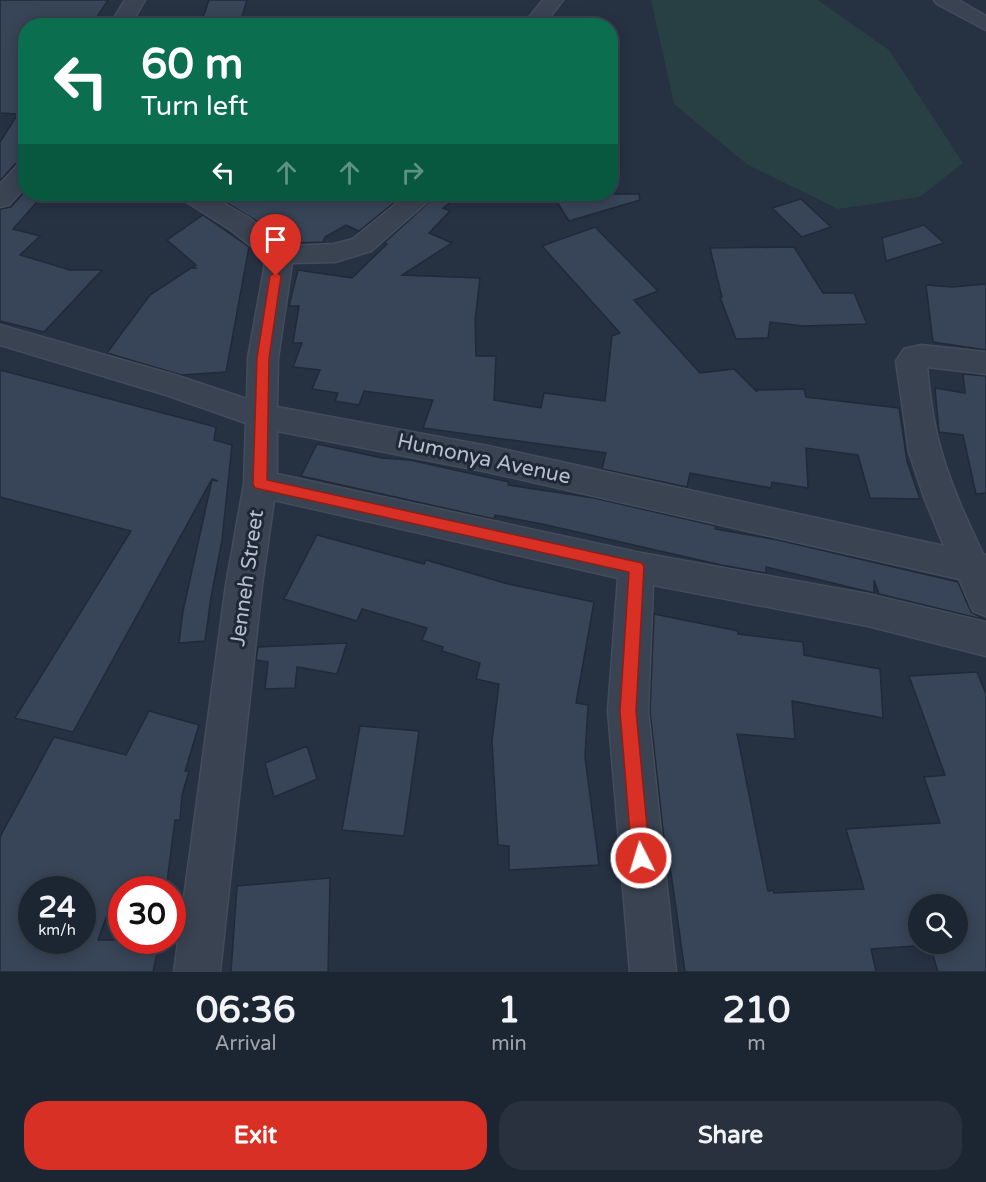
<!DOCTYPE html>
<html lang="en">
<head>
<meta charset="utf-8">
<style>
	body { margin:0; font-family:"Varela Round",sans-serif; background:#29313e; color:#f1f3f6; height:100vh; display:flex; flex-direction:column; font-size:22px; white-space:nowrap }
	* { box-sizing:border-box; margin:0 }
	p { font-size:20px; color:#a0a5ac }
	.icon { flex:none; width:33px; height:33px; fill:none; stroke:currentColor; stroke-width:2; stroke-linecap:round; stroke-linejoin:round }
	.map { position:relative; height:972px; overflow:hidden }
	.drawer { display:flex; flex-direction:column; background:#1c2532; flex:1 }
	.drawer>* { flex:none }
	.banner { position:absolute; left:18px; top:18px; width:600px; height:183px; border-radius:24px; box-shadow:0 3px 15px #0003,0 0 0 2px #3a424d; background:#0b6e4f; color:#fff; overflow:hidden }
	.tools { position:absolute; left:908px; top:894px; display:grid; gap:12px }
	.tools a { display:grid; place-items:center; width:60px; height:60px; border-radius:50%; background:#1c2532; box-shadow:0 3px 15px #0003,0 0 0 2px #3a424d; font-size:30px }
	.speed { position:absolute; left:18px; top:876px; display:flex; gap:12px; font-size:30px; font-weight:700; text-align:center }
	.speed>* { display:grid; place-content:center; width:78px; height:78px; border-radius:50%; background:#1c2532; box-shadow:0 3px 15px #0003,0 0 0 2px #3a424d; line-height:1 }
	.speed small { font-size:15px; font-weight:400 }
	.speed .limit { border:9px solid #d22; background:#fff; color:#111 }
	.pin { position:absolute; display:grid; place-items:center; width:51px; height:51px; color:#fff; margin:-62px -26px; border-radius:50% 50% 50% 0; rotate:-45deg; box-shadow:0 0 6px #0007 }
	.pin .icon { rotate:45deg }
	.me { position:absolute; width:66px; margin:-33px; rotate:355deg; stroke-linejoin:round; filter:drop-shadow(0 0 4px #0008) }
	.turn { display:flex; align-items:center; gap:21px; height:126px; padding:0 24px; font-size:27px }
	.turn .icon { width:78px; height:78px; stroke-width:2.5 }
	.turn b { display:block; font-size:42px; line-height:51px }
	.lanes { display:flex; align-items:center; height:57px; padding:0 24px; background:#0003; justify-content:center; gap:30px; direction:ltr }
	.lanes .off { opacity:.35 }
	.eta { display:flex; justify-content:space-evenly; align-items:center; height:102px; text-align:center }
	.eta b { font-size:36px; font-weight:700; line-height:42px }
	.button { display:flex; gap:12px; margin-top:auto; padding:12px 24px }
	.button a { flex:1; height:69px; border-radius:24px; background:#d93025; color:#fff; font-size:24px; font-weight:700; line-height:69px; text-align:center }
	.button a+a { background:#29313e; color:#f1f3f6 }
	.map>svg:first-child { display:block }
	.green { fill:#283f43 }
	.building { fill:#384558; stroke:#212a39; stroke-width:1.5; fill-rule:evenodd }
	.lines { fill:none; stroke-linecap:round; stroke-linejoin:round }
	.street-casing { stroke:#444c5b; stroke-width:3 }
	.street { fill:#3a4352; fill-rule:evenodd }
	.route { fill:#d93025; stroke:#8d1f18; stroke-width:1.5 }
	.labels { text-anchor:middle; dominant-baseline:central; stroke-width:6; stroke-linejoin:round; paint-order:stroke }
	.street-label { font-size:21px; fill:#b7bfcc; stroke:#1f2837 }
</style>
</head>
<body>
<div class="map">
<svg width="986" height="972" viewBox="0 0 986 972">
	<rect width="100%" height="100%" fill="#263142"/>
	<path class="green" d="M651,0H818L889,50L963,163L920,197L838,209L748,165L674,104Z"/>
	<path class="building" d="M0,0H108L91,26H26V162L15,164L0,181V142L18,114L0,113Z
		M209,0H247L239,26H200Z
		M26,190V194H44L13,229L40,236L20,255L70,270H102L44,332L0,321V209L11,207Z
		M212,194H405L359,231L346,225L325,237L323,242L293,243Z
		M438,194H461L443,208L450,211L429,233L452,243L402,275L480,278L475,321L476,356H496L494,400L541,408L544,393L605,401L612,336L620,333L542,246L595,227L658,291L634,300L700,373L734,369L757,392L756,390L804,389L806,397L899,408L907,461L920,499L870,498L858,455L806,448L808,488L772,482L771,488L690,473L687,487L602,469L606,453L423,428L433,400L364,391L359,405L335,401L338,393L312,389L320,370L293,367L302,343H293L299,306H289L298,270L352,278L387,244L384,243Z
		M552,194H639L640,200L569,221Z
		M801,199L831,227L802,237L772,208Z
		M203,215L249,247L226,372L181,375L107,353L150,295L191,268H196L194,266L196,265L167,240Z
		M924,225L944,243L886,261L882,238Z
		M794,247L823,293H854L867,324L803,326L770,322L768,338L736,339L720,297H722L710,248Z
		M986,284V350L933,342L926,285L952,287Z
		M0,370L216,427L214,440L232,445L222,540L211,597L205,641L179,643L183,611L212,480L218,481L212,479L73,732L15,718L131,531L0,497Z
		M963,374L986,376V493L976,494L963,435L939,432L935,388L965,393Z
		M317,444L382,458L410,460L509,482L508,485L594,498L716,526L715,529L778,540L958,582L971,612L986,620L879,594L874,580V593L766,567V573L721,565L542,524L495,515L494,519L301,476Z
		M317,535L424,564L426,560L508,584L594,602L576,703L588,705L585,757L599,865L509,870V846L498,845L492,741L499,684L476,679L480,663L442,651L443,647L422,640L427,628L362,609L357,621L284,599Z
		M654,614L738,631V634L803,642L804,655L880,669L883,718L792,701L795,739L737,734L768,891L773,890L774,893L864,889L846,829L940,823L924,777L945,775L909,676L977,672L986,694V972H938L930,945L871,949L876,972H685L670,866H667L650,711ZM918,904H957V944H918Z
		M347,643L337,674L297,667L295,688L265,689L268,662L256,660L258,647Z
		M149,711L199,725L185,771H189L182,795L180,820H175L166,890H116L98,940H160L153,972H0V837L54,737L126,755ZM32,890H82V940H32Z
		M360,726L419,731L404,836L342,830Z
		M307,746L317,779L274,797L265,763Z
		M330,878L328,972H231L237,886Z"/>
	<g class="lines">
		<defs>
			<path id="street" d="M125,0H145L130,26H109Z
				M543,0H563L543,26H522Z
				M934,0H958L986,16V30L937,4Z
				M26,164V186L9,205L0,207V184L17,166Z
				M178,194H208L249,218L286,246L334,244L353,239L408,194H436L371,251L335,262L292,263L278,358L277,407L488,446L944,546L925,500L909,452L896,361L904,349L921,345L986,352V374L927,367C930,395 933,423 941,450C951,486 967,520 983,554L986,555V616L973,611L959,579L488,472L277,431V474L636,552L868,594L986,622V656L868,626L653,585L648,711L676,972H630L608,711L618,578L274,500L262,585L220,972H174L226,585L244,484L246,423L166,395L0,345V325L175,375L247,399L248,358L266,258L231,230L182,199Z"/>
		</defs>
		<use href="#street" class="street-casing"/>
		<use href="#street" class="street"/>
	</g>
	<path class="route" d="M276,272L281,276L269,358L267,480L642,563L644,567L636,711L650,858L647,864L641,867L634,864L632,858L620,711L629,572L255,488L253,484L257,358L270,276Z"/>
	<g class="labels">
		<g class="street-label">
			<text transform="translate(484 459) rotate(12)">Humonya Avenue</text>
			<text transform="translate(247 578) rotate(-82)">Jenneh Street</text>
		</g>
	</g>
</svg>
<div class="tools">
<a><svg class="icon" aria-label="search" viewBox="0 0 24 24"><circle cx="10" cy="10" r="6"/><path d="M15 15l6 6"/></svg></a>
</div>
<div class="speed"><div>24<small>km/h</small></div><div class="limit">30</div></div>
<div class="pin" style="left:276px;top:276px;background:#d93025"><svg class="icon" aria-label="arrive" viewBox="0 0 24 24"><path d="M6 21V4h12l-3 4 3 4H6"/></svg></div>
<svg class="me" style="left:641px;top:858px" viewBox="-20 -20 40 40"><circle r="17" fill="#d93025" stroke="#fff" stroke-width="3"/><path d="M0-11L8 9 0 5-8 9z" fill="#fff"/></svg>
<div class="banner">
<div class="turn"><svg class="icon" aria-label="left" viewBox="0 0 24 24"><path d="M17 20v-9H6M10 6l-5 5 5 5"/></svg><div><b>60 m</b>Turn left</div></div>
<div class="lanes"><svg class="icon" aria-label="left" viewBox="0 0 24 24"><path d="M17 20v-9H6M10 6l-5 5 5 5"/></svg><svg class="icon off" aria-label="ahead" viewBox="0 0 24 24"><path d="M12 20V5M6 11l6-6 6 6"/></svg><svg class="icon off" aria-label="ahead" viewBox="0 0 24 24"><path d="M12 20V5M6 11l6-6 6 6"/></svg><svg class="icon off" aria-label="right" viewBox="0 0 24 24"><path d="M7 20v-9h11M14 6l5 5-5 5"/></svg></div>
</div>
</div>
<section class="drawer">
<div class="eta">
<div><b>06:36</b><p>Arrival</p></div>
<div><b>1</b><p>min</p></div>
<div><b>210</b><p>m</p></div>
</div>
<div class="button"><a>Exit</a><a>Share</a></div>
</section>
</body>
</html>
